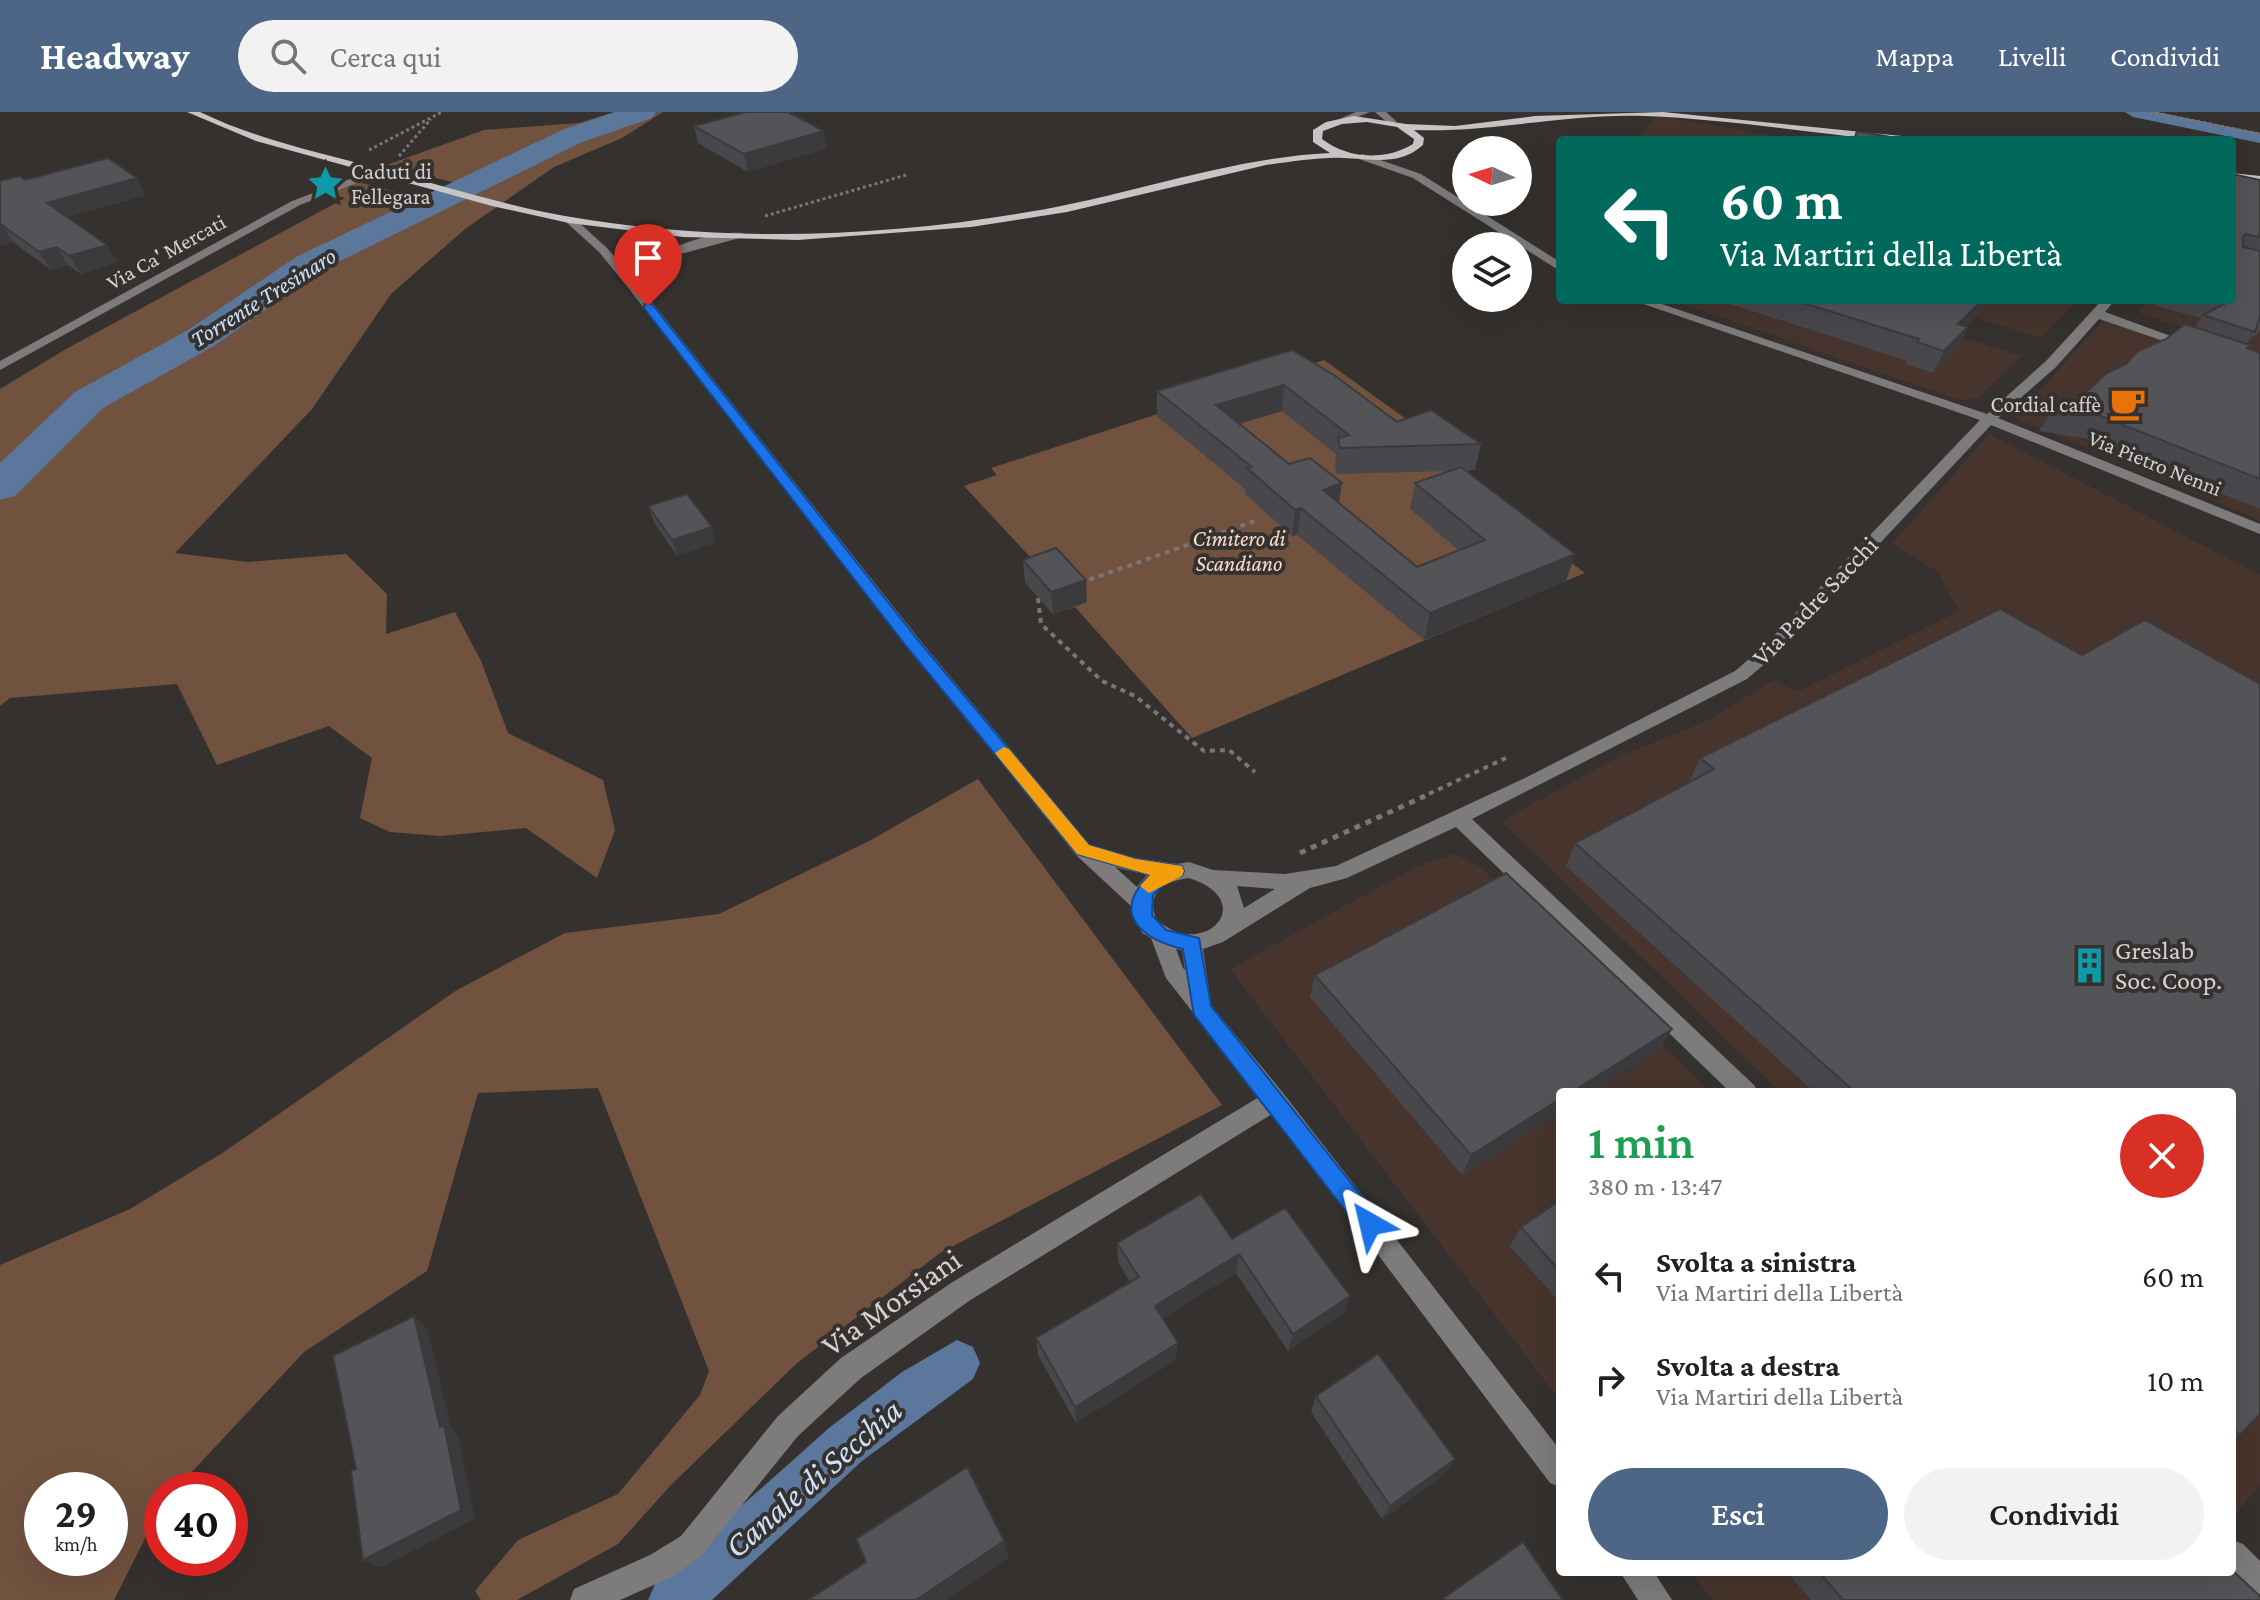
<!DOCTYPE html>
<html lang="it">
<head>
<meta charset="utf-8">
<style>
	body { margin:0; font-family:"Crimson Pro",serif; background:#f2f2f2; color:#202124; height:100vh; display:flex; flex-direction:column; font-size:30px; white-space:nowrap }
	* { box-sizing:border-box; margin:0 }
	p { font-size:26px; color:#757577 }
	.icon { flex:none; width:44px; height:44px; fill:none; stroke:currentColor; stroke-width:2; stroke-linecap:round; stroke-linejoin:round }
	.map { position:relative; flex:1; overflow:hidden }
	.drawer { position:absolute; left:1556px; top:976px; width:680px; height:488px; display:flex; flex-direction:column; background:#fff; border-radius:8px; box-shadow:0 8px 32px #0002 }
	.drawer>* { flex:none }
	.banner { position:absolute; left:1556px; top:24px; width:680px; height:168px; border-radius:8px; box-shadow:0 8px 32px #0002; background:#00695c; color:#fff; overflow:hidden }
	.needle { width:52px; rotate:274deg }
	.tools { position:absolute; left:1452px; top:24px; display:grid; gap:16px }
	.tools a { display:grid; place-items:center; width:80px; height:80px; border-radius:50%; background:#fff; box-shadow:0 8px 32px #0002; font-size:40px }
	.speed { position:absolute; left:24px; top:1360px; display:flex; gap:16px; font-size:40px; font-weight:700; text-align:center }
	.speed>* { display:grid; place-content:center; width:104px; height:104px; border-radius:50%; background:#fff; box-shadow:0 8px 32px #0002; line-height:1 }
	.speed small { font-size:20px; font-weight:400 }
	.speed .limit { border:12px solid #d22; background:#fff; color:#111 }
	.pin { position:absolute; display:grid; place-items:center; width:68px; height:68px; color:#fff; margin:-82px -34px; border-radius:50% 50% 50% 0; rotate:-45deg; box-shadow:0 0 8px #0007 }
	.pin .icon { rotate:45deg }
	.me { position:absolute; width:88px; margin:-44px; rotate:323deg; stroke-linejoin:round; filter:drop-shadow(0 0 6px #0008) }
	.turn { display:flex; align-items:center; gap:28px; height:168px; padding:0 32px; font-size:36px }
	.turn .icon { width:104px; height:104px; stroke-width:2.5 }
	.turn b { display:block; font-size:56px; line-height:68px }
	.round { display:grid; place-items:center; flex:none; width:84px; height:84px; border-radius:42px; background:#f2f2f2 }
	.overview { display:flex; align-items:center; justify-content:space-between; height:136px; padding:0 32px }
	h1 { font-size:48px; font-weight:600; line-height:60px; color:#1e9e55 }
	.action { display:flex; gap:16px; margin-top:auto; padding:16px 32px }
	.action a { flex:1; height:92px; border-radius:48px; background:#4d6685; color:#fff; font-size:32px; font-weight:600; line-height:92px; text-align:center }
	.action a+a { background:#f2f2f2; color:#202124 }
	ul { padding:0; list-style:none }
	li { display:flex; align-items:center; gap:24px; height:104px; padding:0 32px }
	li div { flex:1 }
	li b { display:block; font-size:30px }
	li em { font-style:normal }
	header { display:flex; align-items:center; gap:48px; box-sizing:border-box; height:112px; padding:0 40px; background:#4d6685; color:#fff }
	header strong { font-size:38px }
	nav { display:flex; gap:44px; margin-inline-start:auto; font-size:28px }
	.search { width:560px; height:72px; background:#f2f2f2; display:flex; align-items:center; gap:20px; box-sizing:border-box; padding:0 28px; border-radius:44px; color:#757577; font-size:30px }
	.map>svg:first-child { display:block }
	.industrial { fill:#47352d }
	.green { fill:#71523f; fill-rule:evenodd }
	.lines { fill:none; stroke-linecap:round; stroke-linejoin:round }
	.canal { fill:#5b789c; fill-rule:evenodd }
	.river { fill:#5b789c; fill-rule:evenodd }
	.path-far2 { stroke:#797674; stroke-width:3; stroke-dasharray:3 3; stroke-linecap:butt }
	.path-far1 { stroke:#797674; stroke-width:4; stroke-dasharray:5 5; stroke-linecap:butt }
	.path { stroke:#797674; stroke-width:5; stroke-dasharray:6 6; stroke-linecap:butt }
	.minor { fill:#7d7b7b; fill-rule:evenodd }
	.major { fill:#c8c3c4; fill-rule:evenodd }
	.wall { fill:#48474b; fill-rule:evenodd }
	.shaded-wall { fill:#3b3a3d }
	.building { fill:#545357; stroke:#3b3a3d; stroke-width:2 }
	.route { fill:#1a73e8; stroke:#114b97; stroke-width:2 }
	.slow { fill:#f59e0b }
	.labels { text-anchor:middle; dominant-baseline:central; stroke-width:8; stroke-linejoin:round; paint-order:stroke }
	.far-poi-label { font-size:22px; fill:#d3d1d0; stroke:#35312f; text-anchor:start }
	.far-street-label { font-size:22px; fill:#d3d1d0; stroke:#35312f }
	.far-park-label { font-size:22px; font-style:italic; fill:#f8dccb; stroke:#35312f }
	.far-water-label { font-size:24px; font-style:italic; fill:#cde0f7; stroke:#35312f }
	.street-label { font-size:26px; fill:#d3d1d0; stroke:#35312f }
	.poi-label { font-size:26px; fill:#d3d1d0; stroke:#35312f; text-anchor:start }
	.near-street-label { font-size:32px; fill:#d3d1d0; stroke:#35312f }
	.near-water-label { font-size:34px; font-style:italic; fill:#cde0f7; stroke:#35312f }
</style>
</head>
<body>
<header>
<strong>Headway</strong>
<div class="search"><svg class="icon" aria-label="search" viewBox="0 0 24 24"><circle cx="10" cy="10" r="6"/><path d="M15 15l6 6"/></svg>Cerca qui</div>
<nav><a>Mappa</a><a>Livelli</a><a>Condividi</a></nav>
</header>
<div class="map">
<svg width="2260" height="1488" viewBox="0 0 2260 1488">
	<rect width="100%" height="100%" fill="#35312f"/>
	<path class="industrial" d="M1657,4L1799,28H1636Z
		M2260,167V240L2139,201L2149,188H2232Z
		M1671,188H1845L2021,244L1977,287L1959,288Z
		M1919,188H2078L2040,226Z
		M2103,208L2260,262V408L2015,306Z
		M1989,322L2260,463V1373L2232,1406V980H1780L1501,709L1620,644L1709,608L1774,568L1797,580L1959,499L1937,459L1892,432Z
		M1454,742L1481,755L1710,980H1560V1288L1230,857L1418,754Z
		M1691,1460H2196L2225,1488H1713Z"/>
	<path class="green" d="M614,0H663L622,26L554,55L465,117L391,182L312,297L175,441L248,450L346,442L387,482L386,522L455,500L481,549L508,621L603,668L615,718L597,766L526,716L440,724L390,720L360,706L372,646L329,614L217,653L177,572L10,586L0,594V277L66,237L345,86L327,81L358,70L436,90L469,74L384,54L484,18L579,11Z
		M1324,248L1473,355L1458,367L1585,461L1192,626L1075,495L1053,502L1025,470L1045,461L964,374L997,363L991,356Z
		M978,667L1222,993L940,1141L796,1252L670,1374L618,1432L517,1488H481L475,1479L518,1428L618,1382L700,1283L709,1259L598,976L478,981L427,1159L304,1240L175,1378H162V1393L114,1488H0V1153L130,1097L224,1040L457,878L565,821L719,802L871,728ZM110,1378V1446H42V1378Z"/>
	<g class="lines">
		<path class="canal" d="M2125,0H2157L2260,21V31L2133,5Z
			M957,1228L973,1235L980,1251L973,1267L862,1349L712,1488H648L656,1470L829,1316L902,1260Z"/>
		<path class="river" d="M615,0H656L652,6L582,30L320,159L214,234L103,296L15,384L0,388V351L75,280L188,218L296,145L562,18Z"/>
		<path class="path-far2" d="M2150,0L2260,22
			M369,38L442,0
			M399,44L431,7
			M765,104L906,63"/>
		<path class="path-far1" d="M1080,471L1255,409
			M1038,486L1041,512L1102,569L1135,584L1204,639L1229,638L1255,660
			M1420,686L1506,646"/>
		<path class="path" d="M1300,741L1425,684"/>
		<path class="minor" d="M1356,0H1370L1342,11L1337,8Z
			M1375,0H1386L1397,10L1389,12Z
			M1363,42L1421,62L1560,150V159L1413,66L1359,47V43Z
			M355,65L360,68L359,70L300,93L0,258V249L292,89Z
			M566,106H574L607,136L630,163C654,139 710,118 743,121V125L670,145L636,170L919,527L1090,733L1136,746L1177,752L1189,750L1213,758L1285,762L1336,754L1527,665L1735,559L1762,536L1980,308L1632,188H1650L1987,302L2046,249L2102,188H2115L2105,200L2198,234L2187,237L2099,207L2056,255L1998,306L2260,412V422L1991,313L1774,544L1747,567L1472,707L1754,973L1758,980H1730L1456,715L1347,766L1310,776L1223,830L1203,837L1211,893L1283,981L1560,1338V1375L1550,1371L1272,1002L969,1189L861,1266L798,1324L701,1444L672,1465L620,1488H570L574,1477L650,1443L681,1424L778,1304L841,1246L951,1171L1259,985L1166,866L1151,826L1142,821L1132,795L1076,743L907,535L626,173L599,140L566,110ZM1115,755L1147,763L1137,775ZM1189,766C1248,785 1220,830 1180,821C1172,819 1164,813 1157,809C1145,782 1163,769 1189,766ZM1237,774L1275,777L1244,796ZM1176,837L1182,838L1185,858L1183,856Z
			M2232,1428L2243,1432L2260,1449V1485L2249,1481L2228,1460H2232Z
			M1620,1460H1654L1672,1488H1638Z"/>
		<path class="major" d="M187,0H200C258,28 321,41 384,58C444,74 504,93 565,104C717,131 876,126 1028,100C1129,84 1227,46 1330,41L1313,30V18L1326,10L1354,4L1406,12L1455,14L1535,4L1663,0L1912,25L1917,28H1882C1804,20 1724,7 1645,4C1568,1 1491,21 1414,18L1424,26L1423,33C1400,54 1372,47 1343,46C1318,45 1292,50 1266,53L1067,100L971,115L798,128L683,125L569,111L492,94L256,29ZM1367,10L1397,15L1414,27L1413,32C1385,49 1348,47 1322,27L1323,19L1342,12Z
			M2232,61L2260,64V70L2232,67Z"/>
	</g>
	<path class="wall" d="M694,14L827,36L748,60L698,31Z
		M2232,63L2260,68V218L2255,225L2252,224L2247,232V236L2260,241V397L2084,326L2039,319L2053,297L2089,278L2195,215L2201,206L2156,194L2159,188H2232Z
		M25,68L146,83L67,105L107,133L117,150L81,162L68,153L51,158L13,130L0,134V69Z
		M1718,188H1993L1966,214L1968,215L1957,237L1933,261L1906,252L1907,249Z
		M1334,263L1397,310L1481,332L1475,358H1465L1575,442L1566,469L1424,528L1297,423L1292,424L1245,382V377L1157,304V279ZM1282,299L1336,342L1335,352L1336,362L1451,359L1415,371L1410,397L1458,438L1417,455L1239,312Z
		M648,394L716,431L677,444L654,410Z
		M1023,448L1087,490L1053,502L1025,470Z
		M2000,497L2082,543L2145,508L2260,572V1302L2240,1323L2232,1326V980H1814L1566,754L1575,731L1690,670H1689L1700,646Z
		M1315,863L1672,917L1659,939L1560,980V1001L1462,1063L1310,885Z
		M1560,1088V1191L1510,1134L1521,1115Z
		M1232,1127L1350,1184L1344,1202L1288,1239L1236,1161L1162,1206L1176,1248L1076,1311L1038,1243L1036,1226L1130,1170L1118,1150L1117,1131Z
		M1316,1284L1445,1362L1382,1407L1311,1300Z
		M1787,1460H2232L2260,1488H1811Z"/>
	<path class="shaded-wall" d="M824,19L827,36L748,60L744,42Z
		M137,66L146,83L57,108L47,91Z
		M0,113H2L13,130L0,134Z
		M107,133L117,150L81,162L69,144Z
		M57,135L68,153L51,158L39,140Z
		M1982,188H1993L1947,233L1958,212Z
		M1968,215L1957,237L1933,261L1944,239Z
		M1284,273L1282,299L1214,319L1216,293Z
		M1342,371L1338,398L1323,378Z
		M1301,396L1297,423L1292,424L1295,398Z
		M712,415L716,431L677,444L672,428Z
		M1575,442L1566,469L1424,528L1430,501Z
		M1086,468L1087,490L1053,502L1051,480Z
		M1672,917L1659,939L1594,980H1572Z
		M1560,987V1001L1462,1063L1471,1043Z
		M1239,1142L1236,1161L1154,1212L1155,1194Z
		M1350,1184L1344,1202L1288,1239L1293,1222Z
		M414,1204L427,1216L452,1318L458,1323L475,1407L380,1456L363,1448L440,1315Z
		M1178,1231L1176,1248L1076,1311L1075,1295Z
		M1455,1347L1445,1362L1382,1407L1390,1394Z
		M1004,1429L1009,1445L946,1488H916Z"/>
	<path class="building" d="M746,0H788L824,19L744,42L694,14Z
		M1857,19L1907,28H1854Z
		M108,46L137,66L47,91L107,133L69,144L57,135L39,140L2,113H0V69L20,64L25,68Z
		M2232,62L2260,68V125L2246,122L2243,125V135L2260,139V204L2255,220L2203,203L2230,189L2226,188H2232Z
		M1794,188H1982L1958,212L1968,215L1944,239L1917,230L1919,227Z
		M2185,212L2250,233L2247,236L2260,241V367L2098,303L2053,297L2089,278L2105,262L2126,252L2138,239L2166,227Z
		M1292,238L1334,263L1397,310L1431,298L1481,332L1340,336L1338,326L1349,323L1284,273L1216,293L1289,352L1310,346L1342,371L1323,378L1417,455L1485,428L1415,371L1461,355L1575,442L1430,501L1301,396L1295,398L1247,356L1252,355L1157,279Z
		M687,382L712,415L672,428L648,394Z
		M1056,436L1086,468L1051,480L1023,448Z
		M2000,497L2082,543L2145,508L2260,572V1302L2240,1323L2232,1316V980H1855L1575,731L1714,657L1700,646Z
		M1506,761L1672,917L1572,980H1560V987L1471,1043L1315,863Z
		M1201,1082L1232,1127L1285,1096L1350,1184L1293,1222L1239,1142L1155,1194L1178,1231L1075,1295L1036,1226L1139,1165L1117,1131Z
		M1560,1088V1159L1521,1115Z
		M414,1204L440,1315L444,1313L461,1398L363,1448L351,1359L356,1357L333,1244Z
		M1378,1242L1455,1347L1390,1394L1316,1284Z
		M967,1355L1004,1429L916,1488H808L866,1450L856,1427Z
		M1523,1430L1563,1488H1445L1444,1486Z
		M2232,1458L2260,1484V1488H1843L1819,1460H2232Z"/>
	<path class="route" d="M644,192H652L918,528L1089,733L1136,747L1182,754L1184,759L1182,764L1169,768L1153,783L1152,803L1166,818L1199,826L1211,894L1378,1105L1381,1112L1378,1120L1370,1123L1362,1120L1194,903L1183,837C1141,827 1110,801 1150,763L1077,742L907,535L644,196Z"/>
	<path class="slow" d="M1004,635L1009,637L1089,733L1136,747L1182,754L1184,759L1182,764L1149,781L1140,774L1150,763L1077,742L998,645L995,641Z"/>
	<defs>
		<symbol id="sight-bare" viewBox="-9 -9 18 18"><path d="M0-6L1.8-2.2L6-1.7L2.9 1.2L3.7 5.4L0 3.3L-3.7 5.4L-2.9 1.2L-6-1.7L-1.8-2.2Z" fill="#0f9aa8" stroke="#35312f" stroke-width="2.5" paint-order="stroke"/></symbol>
		<symbol id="cafe-bare" viewBox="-9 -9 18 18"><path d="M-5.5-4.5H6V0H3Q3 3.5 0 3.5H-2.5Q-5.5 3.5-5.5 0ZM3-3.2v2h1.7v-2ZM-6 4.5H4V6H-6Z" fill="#e8710a" stroke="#35312f" stroke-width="2.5" paint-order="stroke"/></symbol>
		<symbol id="building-bare" viewBox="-9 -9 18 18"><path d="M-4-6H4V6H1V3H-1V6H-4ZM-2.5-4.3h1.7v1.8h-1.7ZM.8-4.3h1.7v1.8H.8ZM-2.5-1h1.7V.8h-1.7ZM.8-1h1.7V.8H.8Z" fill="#0f9aa8" stroke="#35312f" stroke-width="2.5" paint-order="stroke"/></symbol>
	</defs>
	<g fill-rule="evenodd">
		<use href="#sight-bare" x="300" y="46" width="51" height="51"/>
		<use href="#cafe-bare" x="2102" y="266" width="51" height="51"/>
		<use href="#building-bare" x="2064" y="828" width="51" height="51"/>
	</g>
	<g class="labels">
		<g class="far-poi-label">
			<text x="351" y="59">Caduti di<tspan x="351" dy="25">Fellegara</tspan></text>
			<text x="2101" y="292" text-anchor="end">Cordial caffè</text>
		</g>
		<g class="far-street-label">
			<text transform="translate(166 140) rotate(-29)">Via Ca' Mercati</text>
			<text transform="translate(2155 351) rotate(22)">Via Pietro Nenni</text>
		</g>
		<g class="far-park-label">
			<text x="1239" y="426">Cimitero di<tspan x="1239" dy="25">Scandiano</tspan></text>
		</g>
		<g class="far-water-label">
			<text transform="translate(263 185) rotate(-32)">Torrente Tresinaro</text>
		</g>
		<g class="street-label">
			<text transform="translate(1815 489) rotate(-46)">Via Padre Sacchi</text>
		</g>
		<g class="poi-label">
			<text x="2115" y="838">Greslab<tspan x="2115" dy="30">Soc. Coop.</tspan></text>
		</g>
		<g class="near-street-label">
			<text transform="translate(891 1190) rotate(-35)">Via Morsiani</text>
		</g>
		<g class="near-water-label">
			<text transform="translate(813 1366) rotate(-41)">Canale di Secchia</text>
		</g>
	</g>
</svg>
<div class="tools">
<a><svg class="needle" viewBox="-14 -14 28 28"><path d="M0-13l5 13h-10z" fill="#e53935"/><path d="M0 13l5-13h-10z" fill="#757577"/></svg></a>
<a><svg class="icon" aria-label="layers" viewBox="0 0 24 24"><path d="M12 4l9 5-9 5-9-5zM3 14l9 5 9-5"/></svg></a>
</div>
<div class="speed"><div>29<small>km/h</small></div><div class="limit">40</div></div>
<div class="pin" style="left:648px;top:194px;background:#d93025"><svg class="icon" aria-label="arrive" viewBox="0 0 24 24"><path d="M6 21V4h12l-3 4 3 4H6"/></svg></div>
<svg class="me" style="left:1370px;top:1112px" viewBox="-20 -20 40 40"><path d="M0-17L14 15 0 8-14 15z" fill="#1a73e8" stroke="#fff" stroke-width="4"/></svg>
<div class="banner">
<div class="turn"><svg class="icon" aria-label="left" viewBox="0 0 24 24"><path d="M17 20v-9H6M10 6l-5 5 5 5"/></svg><div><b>60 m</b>Via Martiri della Libertà</div></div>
</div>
<section class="drawer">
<div class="overview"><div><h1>1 min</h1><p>380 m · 13:47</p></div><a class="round" style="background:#d93025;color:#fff"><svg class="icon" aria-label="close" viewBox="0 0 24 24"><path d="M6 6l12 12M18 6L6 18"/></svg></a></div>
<ul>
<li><svg class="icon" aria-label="left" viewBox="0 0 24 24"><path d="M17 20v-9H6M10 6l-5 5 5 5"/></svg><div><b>Svolta a sinistra</b><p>Via Martiri della Libertà</p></div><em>60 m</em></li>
<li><svg class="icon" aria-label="right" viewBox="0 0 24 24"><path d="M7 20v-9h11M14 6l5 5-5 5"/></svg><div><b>Svolta a destra</b><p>Via Martiri della Libertà</p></div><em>10 m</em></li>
</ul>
<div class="action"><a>Esci</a><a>Condividi</a></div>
</section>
</div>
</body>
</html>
